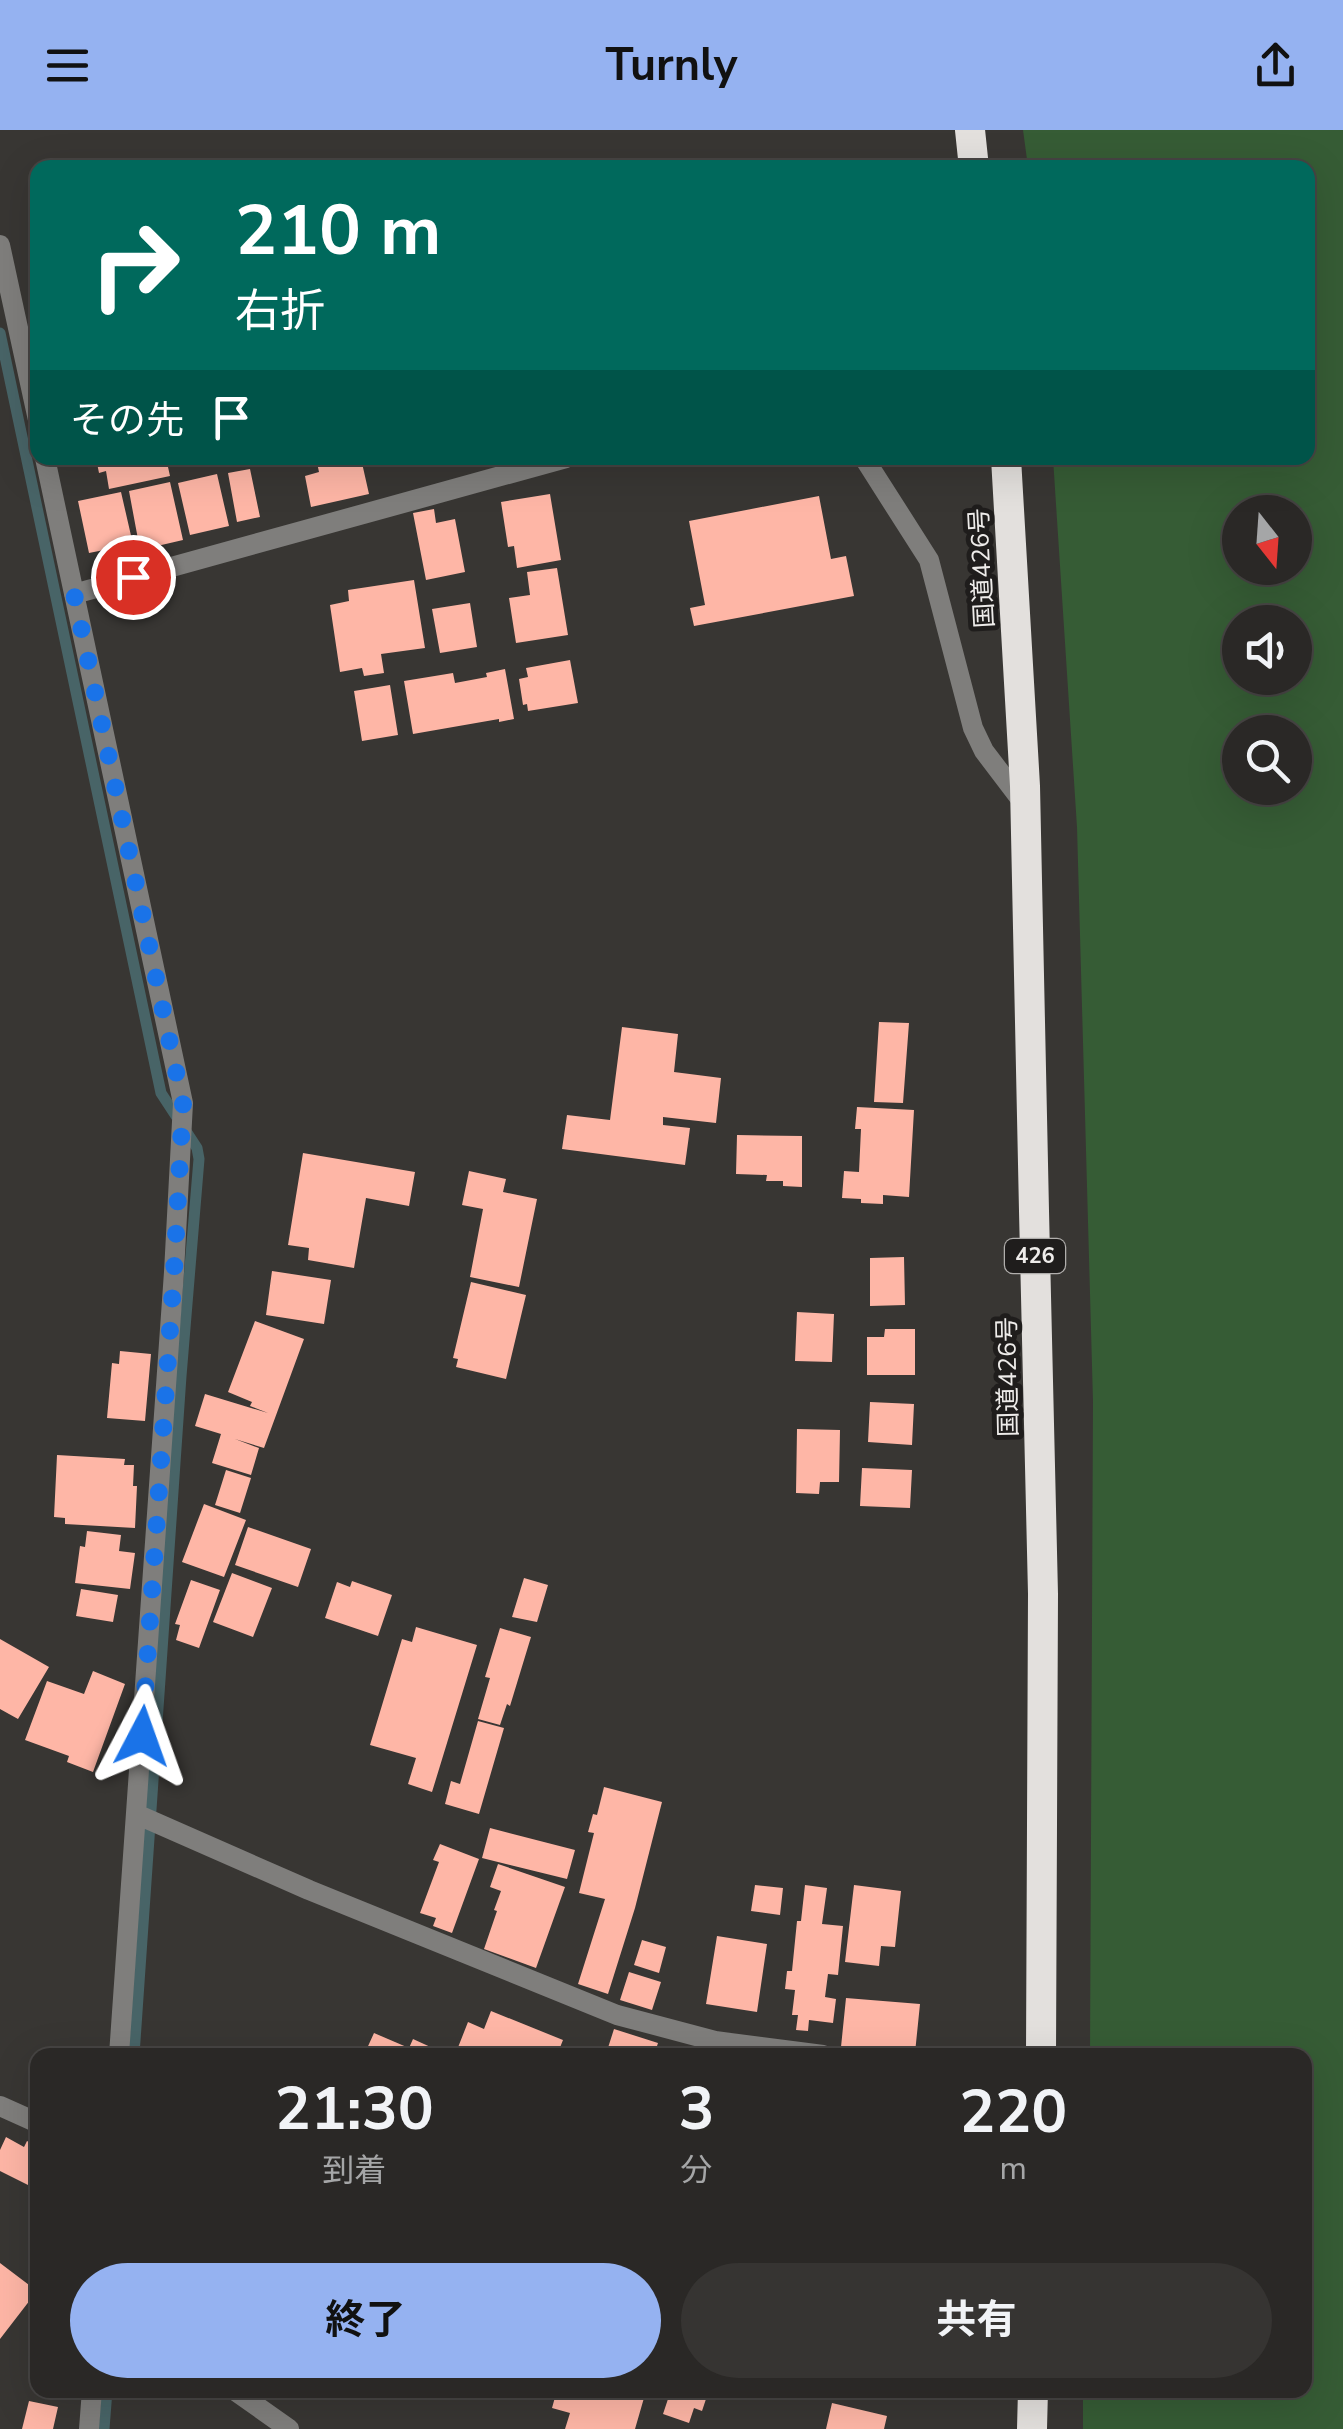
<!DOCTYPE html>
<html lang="ja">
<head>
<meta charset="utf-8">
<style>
	body { margin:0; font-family:"Nunito Sans","Noto Sans JP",sans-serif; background:#363432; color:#f1f3f6; height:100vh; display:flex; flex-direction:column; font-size:38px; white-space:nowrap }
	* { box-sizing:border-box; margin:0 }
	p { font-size:32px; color:#a5a6a7 }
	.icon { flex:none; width:55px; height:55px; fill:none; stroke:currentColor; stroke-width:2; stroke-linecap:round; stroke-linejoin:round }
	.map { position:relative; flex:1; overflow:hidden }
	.sheet { position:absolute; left:30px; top:1918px; width:1282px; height:350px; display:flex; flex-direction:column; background:#2a2826; border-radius:20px; box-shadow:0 10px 40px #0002,0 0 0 2px #464443 }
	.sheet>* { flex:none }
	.guide { position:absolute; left:30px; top:30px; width:1285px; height:305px; border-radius:20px; box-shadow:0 10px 40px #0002,0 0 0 2px #464443; background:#00695c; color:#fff; overflow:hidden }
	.needle { width:65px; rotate:163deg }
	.fabs { position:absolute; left:1222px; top:365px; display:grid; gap:20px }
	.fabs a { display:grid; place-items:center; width:90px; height:90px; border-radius:50%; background:#2a2826; box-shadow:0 10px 40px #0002,0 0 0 2px #464443; font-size:50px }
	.pin { position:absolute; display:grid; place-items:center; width:85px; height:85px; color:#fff; margin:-42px; border:5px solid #fff; border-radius:50%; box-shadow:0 2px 10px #0007 }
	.me { position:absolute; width:110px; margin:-55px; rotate:4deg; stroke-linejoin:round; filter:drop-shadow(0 0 8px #0008) }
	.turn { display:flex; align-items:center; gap:35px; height:210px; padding:0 40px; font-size:45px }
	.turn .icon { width:130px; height:130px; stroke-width:2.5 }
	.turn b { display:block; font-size:70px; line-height:85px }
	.then { display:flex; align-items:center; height:95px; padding:0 40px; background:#0003; gap:20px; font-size:38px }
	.eta { display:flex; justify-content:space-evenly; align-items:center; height:170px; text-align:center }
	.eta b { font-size:60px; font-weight:700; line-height:70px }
	.button { display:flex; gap:20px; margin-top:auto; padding:20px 40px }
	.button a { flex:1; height:115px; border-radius:60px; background:#95b2f1; color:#111; font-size:40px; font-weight:700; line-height:115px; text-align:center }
	.button a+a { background:#363432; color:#f1f3f6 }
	header { display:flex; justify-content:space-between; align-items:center; height:130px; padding:0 40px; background:#95b2f1; color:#111; font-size:45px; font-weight:700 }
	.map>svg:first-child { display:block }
	.green { fill:#365c35; fill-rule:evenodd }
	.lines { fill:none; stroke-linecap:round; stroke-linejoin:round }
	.stream { stroke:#486467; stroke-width:11 }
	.building { fill:#feb6a6 }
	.street { stroke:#7f7e7c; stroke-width:20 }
	.highway { stroke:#e3e0dd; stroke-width:30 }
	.route { stroke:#1a73e8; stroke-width:18; stroke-dasharray:0 32.4 }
	.labels { text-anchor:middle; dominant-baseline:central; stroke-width:10; stroke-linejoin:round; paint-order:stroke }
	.shield { fill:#1f1d1c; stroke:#b0aeac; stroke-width:2.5 }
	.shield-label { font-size:22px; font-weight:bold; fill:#eeecea }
	.street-label { font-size:25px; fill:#eeecea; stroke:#1f1d1c }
</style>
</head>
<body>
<header><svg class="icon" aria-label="menu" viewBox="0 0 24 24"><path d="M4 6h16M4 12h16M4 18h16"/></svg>Turnly<svg class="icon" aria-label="share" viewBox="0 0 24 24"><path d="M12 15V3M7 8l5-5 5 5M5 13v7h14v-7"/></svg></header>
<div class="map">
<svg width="1343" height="2299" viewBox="0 0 1343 2299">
	<rect width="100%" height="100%" fill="#383633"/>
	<path class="green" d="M1023,0H1343V2299H1083V2260H1305V1925H1090L1093,1271L1077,697L1053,328H1308V38L1028,37ZM1240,382H1295V438H1240ZM1240,492H1295V548H1240ZM1240,602H1295V658H1240Z"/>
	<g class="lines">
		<path class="stream" d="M0,203L161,963L197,1018L199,1029L181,1246L134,1925
			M104,2299L107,2260"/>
	</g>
	<path class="building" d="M96,328H166L170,346L109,359L106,341L99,343Z
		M316,328H378L362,333L369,364L311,377L305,346L319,342Z
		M250,339L260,387L237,392L228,343Z
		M217,344L229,396L190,405L178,353Z
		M170,352L183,410L140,420L129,361Z
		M121,362L135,423L106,429L104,420L89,423L78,371Z
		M550,364L561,430L517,438L514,416L508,417L501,372Z
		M819,366L831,429L846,426L854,466L694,496L690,478L705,475L689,391Z
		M434,379L436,393L455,389L465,442L426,450L413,383Z
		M557,438L568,505L516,513L509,468L530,465L527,442Z
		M414,450L425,518L381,524L384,543L364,546L362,538L340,542L330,475L349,471L348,460Z
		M470,473L477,517L440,523L432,479Z
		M570,530L578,573L528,581L527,574L523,575L519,549L528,547L526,538Z
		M505,539L514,589L499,592V589L413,604L404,551L453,543L455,553L487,547L486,543Z
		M390,555L398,605L362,611L354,561Z
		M879,892L909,893L903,973L874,972Z
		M622,897L678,904L674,942L721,948L716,993L663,987V995L690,998L685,1035L562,1019L567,985L610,990Z
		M857,977L914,980L909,1067L883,1065V1074L861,1073V1069L842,1068L844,1041L859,1042L861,999H855Z
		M737,1005L802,1006V1057L783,1056V1051H766L767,1045L736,1044Z
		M303,1023L415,1042L409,1076L366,1068L354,1138L308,1130L309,1118L288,1115Z
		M469,1041L506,1049L503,1062L537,1069L519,1157L470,1147L483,1079L462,1075Z
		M904,1127L905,1175L870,1176V1128Z
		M272,1141L331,1150L324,1194L266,1185Z
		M471,1152L526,1165L506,1249L456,1237L458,1229L453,1228Z
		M797,1182L834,1184L832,1232L795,1231Z
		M255,1191L304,1209L264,1318L235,1309L259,1318L251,1345L212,1333L221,1304L195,1296L205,1264L268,1283L250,1276L252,1272L228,1262Z
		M885,1199H915V1245H867V1207H884Z
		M120,1221L151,1224L145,1291L107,1288L112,1233L119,1234Z
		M870,1272L914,1274L912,1315L868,1312Z
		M797,1299L840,1300L839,1352H820L819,1364L796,1363Z
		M57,1325L125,1329L124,1335H134L133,1356H137L135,1398L65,1394V1388L54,1387Z
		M862,1338L912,1340L910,1378L860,1376Z
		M226,1340L251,1348L240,1383L215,1375Z
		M204,1374L246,1390L224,1447L182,1432Z
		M248,1397L311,1419L298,1457L235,1435Z
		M87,1401L121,1405L119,1421L135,1423L130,1459L75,1453L80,1416L85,1417Z
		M232,1443L272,1458L253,1507L213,1492Z
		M524,1448L548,1455L537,1492L512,1487Z
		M191,1450L220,1460L199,1518L176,1510L180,1495L175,1494Z
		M352,1451L392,1465L378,1506L325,1488L337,1452L350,1457Z
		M81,1459L118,1465L113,1492L76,1486Z
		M416,1497L477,1515L432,1662L408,1654L416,1628L370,1615L402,1509L412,1512Z
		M500,1498L531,1507L510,1576L507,1574L500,1595L478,1589L490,1548L485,1547Z
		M0,1509L49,1537L18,1589L0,1579Z
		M93,1541L125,1554L93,1642L67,1632L69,1626L25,1610L47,1551L84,1564Z
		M478,1591L504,1598L479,1684L445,1674L451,1651L460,1654Z
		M604,1657L662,1672L635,1778L608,1864L578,1854L605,1769L579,1763L594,1703L588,1702L593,1684L597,1685Z
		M490,1698L575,1720L567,1749L482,1728Z
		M440,1714L479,1729L452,1803L433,1796L436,1788L420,1783L439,1732L433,1730Z
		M498,1734L565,1757L536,1838L484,1819L497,1781L494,1780L501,1761L490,1757Z
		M755,1755L783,1758L780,1785L751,1781Z
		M805,1755L827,1758L822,1794L843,1796L838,1845L828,1844L825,1867L836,1869L833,1893L809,1890L808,1901L796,1900L798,1885H792L795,1860L785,1859L787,1841H792L797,1791H801Z
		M854,1755L901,1761L895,1817L881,1816L879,1836L845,1832Z
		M717,1806L767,1814L757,1882L706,1874Z
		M642,1810L666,1817L659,1843L634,1835Z
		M629,1842L661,1852L652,1880L620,1870Z
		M846,1868L920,1874L915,1923L841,1917Z
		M491,1881L563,1910L557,1925H455L468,1892L484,1899Z
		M614,1899L658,1913L654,1925H596L597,1921L606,1924Z
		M374,1903L409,1918L413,1909L448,1925H364Z
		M6,2007L24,2017L27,2011L38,2017V2060L0,2041V2020Z
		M0,2133L37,2161L0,2209Z
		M557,2260H643L646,2261L635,2299H565L570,2283L552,2278Z
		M671,2260H709L702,2281L694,2278L689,2293L663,2284Z
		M861,2260H897L895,2269Z
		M29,2271L58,2277L53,2299H22Z
		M832,2273L887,2286L884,2299H826Z"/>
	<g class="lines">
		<path class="street" d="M0,115L38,290
			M45,328L183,973L174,1142L119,1925
			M864,328L929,430L973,598L984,621L1025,675
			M74,464L566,328
			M136,1684L309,1760L617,1885L715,1911L823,1925
			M0,1976L38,1993
			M234,2260L289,2299
			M89,2299L92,2260"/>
		<path class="highway" d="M970,0L974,38
			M1006,328L1025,656L1034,1081L1043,1464L1041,1925
			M1032,2299L1033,2260"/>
	</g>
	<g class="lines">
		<path class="route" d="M133,447L74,464L183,974L174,1142L142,1606"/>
	</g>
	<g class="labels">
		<rect class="shield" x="1005" y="1109" width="60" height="34" rx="8"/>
		<g class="shield-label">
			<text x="1035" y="1126">426</text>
		</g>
		<g class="street-label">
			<text transform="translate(982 438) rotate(-93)">国道426号</text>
			<text transform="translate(1008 1247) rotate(-91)">国道426号</text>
		</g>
	</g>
</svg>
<div class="fabs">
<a><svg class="needle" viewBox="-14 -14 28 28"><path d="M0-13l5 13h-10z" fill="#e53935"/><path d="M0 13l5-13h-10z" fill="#a5a6a7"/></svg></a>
<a><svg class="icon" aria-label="sound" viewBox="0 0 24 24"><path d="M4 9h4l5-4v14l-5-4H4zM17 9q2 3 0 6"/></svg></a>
<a><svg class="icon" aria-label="search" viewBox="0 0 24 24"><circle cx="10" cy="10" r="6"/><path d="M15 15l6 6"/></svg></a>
</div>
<div class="pin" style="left:133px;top:447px;background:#d93025"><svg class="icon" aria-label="arrive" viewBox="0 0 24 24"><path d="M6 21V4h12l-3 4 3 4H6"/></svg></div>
<svg class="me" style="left:142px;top:1606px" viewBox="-20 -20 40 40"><path d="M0-17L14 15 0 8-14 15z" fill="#1a73e8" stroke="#fff" stroke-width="4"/></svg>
<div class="guide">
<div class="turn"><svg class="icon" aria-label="right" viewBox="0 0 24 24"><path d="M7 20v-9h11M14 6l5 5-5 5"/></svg><div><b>210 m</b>右折</div></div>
<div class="then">その先<svg class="icon" aria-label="arrive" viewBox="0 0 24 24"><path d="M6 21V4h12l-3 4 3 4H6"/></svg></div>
</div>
<section class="sheet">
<div class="eta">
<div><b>21:30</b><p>到着</p></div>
<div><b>3</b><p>分</p></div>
<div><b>220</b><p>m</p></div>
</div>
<div class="button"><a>終了</a><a>共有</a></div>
</section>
</div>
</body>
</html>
